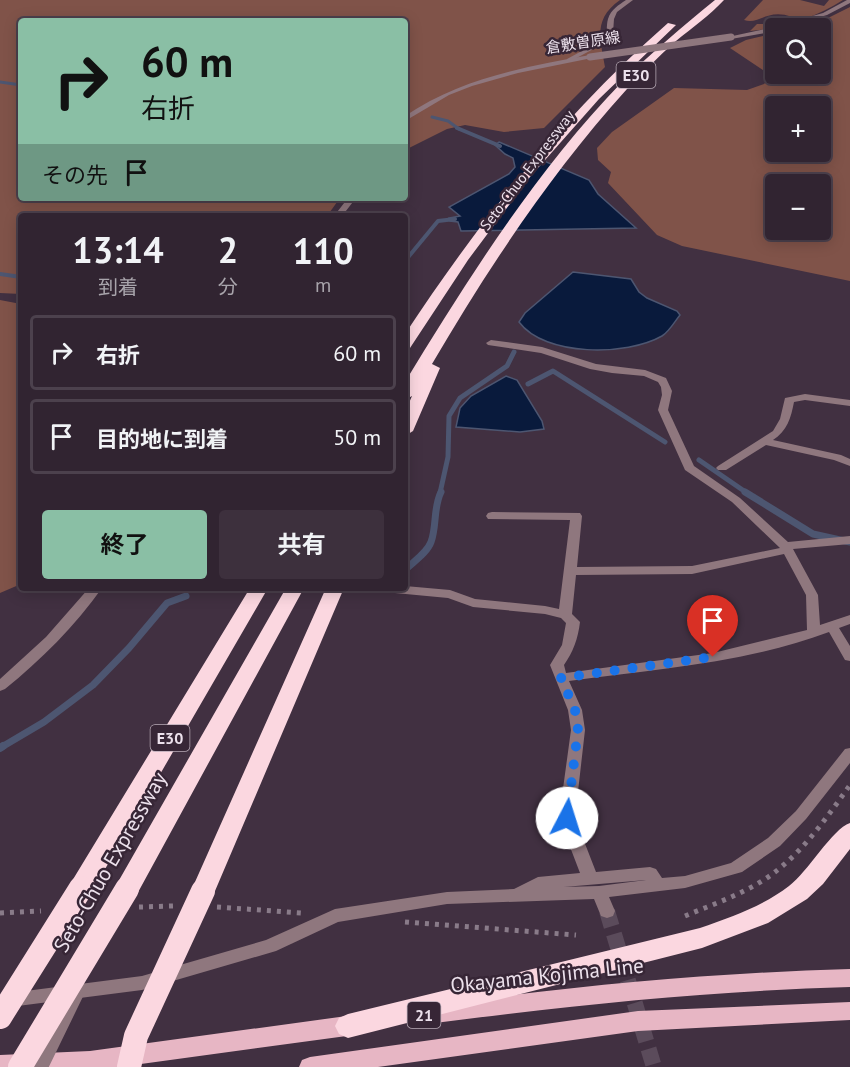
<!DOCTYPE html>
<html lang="ja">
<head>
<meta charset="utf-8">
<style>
	body { margin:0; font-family:"PT Sans","Noto Sans JP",sans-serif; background:#3d303d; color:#f1f3f6; height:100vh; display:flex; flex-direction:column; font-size:22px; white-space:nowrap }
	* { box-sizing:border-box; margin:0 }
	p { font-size:20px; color:#a8a4ab }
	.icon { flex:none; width:33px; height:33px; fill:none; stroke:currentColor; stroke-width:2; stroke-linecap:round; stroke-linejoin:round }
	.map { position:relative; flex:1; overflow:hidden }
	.panel { position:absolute; left:18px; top:213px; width:390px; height:378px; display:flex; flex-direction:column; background:#312431; border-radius:6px; box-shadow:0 3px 15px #0003,0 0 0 2px #4c414d }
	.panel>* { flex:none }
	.banner { position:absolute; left:18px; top:18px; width:390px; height:183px; border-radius:6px; box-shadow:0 3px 15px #0003,0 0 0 2px #4c414d; background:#8abfa5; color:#111; overflow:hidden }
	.fabs { position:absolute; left:765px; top:18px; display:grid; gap:12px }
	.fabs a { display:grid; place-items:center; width:66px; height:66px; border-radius:6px; background:#312431; box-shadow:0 3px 15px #0003,0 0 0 2px #4c414d; font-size:30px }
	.pin { position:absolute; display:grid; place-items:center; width:51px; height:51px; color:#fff; margin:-62px -26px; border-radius:50% 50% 50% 0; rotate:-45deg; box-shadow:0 0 6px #0007 }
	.pin .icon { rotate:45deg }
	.me { position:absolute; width:66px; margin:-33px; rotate:5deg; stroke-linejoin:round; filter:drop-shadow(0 0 4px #0008) }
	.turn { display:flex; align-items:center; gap:21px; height:126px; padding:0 24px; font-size:27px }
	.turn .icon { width:78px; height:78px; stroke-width:2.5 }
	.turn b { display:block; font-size:42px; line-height:51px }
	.then { display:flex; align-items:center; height:57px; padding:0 24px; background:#0003; gap:12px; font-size:22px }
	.eta { display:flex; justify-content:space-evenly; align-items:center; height:102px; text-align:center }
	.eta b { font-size:36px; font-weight:700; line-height:42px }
	.button { display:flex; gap:12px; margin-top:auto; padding:12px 24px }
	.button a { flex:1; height:69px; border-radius:6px; background:#8abfa5; color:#111; font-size:24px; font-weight:700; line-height:69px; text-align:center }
	.button a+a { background:#3d303d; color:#f1f3f6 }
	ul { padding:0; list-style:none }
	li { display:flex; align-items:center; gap:18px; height:75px; margin:0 12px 9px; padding:0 12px; border:3px solid #4c414d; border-radius:6px }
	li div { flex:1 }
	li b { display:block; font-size:22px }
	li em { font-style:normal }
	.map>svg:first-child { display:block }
	.green { fill:#805349; fill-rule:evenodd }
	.water { fill:#091a3c; stroke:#4d5671; stroke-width:1.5 }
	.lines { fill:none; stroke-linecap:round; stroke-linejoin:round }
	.stream-far4 { stroke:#4d5671; stroke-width:3 }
	.stream-far3 { stroke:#4d5671; stroke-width:4 }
	.stream-far2 { stroke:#4d5671; stroke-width:5 }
	.stream-far1 { stroke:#4d5671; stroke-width:7 }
	.stream { stroke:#4d5671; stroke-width:8 }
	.minor-tunnel { stroke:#5b4b5b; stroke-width:16; stroke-dasharray:16 8; stroke-linecap:butt }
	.path { stroke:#897b89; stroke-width:5; stroke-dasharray:4 6; stroke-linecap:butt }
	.minor { fill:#8f777e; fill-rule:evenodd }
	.tertiary { fill:#8f777e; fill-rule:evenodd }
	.primary { fill:#e7b6c4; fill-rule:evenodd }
	.motorway { fill:#fbd7e0; fill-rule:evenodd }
	.service-bridge { stroke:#8f777e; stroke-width:14 }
	.tertiary-bridge { stroke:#8f777e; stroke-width:7 }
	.motorway-bridge { stroke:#fbd7e0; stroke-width:24 }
	.route { stroke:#1a73e8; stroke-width:10; stroke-dasharray:0 18 }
	.labels { text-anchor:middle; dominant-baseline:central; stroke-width:5; stroke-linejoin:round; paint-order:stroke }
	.far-street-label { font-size:15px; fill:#ece1ec; stroke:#372636 }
	.shield { fill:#372636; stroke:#b6a9b5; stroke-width:1.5 }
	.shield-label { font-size:16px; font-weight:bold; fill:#ece1ec }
	.near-street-label { font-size:21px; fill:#ece1ec; stroke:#372636 }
</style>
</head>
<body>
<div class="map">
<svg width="850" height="1067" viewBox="0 0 850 1067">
	<rect width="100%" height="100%" fill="#413041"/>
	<path class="green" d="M0,0H620C593,19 600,39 605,67L544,128L504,132L465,125L447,129L405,150V21H21V198H340L327,216H21V294L0,293Z
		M763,0H800L824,6L829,0H843C816,17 783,29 750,31L757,24H770L792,17C767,8 760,25 744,20Z
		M850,7V281L682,246L657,235L608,183L611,172L598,160L597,148L612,132L674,88L747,90L764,84L772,76L730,48L746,40L775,33L776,74H820V28H794L830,17ZM820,106V152H776V106ZM776,184H820V230H776Z
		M0,300L21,304V584L0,593Z"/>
	<path class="water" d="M499,142L589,180L598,194L636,228L461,231L458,222L450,221L449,218L460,216L449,207L509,174L515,167L513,158L505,154L495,145Z
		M573,272L631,279L639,292L647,298L677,311L680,315C675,321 669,332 662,336C627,356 545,357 519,322L525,313Z
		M506,376L517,380L542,421L544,429L520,432L456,427L460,408L471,396Z"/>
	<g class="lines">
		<path class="stream-far4" d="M0,82L21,85
			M432,117L448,121L459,129"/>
		<path class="stream-far3" d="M457,128L500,146
			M405,261L438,221L455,219
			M0,274L21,277"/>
		<path class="stream-far2" d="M528,384L553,371L665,442
			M699,460L747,493
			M440,493L448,457L449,416L460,398L507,366L514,352"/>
		<path class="stream-far1" d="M745,492L813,534L850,542
			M405,570C413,562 427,553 431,542C437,526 433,508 441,492
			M0,748L44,722L93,685L129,648L167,603L186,596"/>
		<path class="stream" d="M0,748L3,746"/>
		<path class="minor-tunnel" d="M607,911L654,1067"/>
		<path class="path" d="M139,907L173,906
			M217,907L302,913
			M0,913L41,911
			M685,916C711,905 738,896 762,881C799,858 825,820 850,785
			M405,922L576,935"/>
		<path class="minor" d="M626,0H633L617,12L614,19L613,33L608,41L571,61H567V59L604,39C608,32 606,26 608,19C611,9 619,5 626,0Z
			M491,340L542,347L596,364L645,370L666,378L672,391L668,410L694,466L740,498L788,542L850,536V544L793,549L818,595L820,625L850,615V624L839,628L850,646V661L845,660L829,632C747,663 656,669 569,681L582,710L585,730L575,818L596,872L650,867L656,869L662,878L685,876L731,863L768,838L796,811L845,749L850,748V763L806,819L780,846L742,872L685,888L609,897L615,911L613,916L607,918L601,916L594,899L447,904L338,922L276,951L142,990L10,1007L4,1005L1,1000L4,995L10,993L142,976L266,940L335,909L447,892L514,889L538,877L580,873L559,818L571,730L568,710L550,665L562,645L566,623L561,618L545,614L473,607L448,598L395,593L389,589L405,588V586L450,590L475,599L545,606L559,609L570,520L488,519L486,516L488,513L492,512L580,513L582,516L577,567L692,566L780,548L732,502L685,470L658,410L662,395L661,387L658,382L644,376L612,373L590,369L541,353L488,345L486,343ZM784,554L806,595L807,630L713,653L566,673L564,665C573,652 578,639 580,622L572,614L576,575L692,574ZM646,880L599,886L564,887Z
			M805,394L850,400V406L805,400L794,402C791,418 787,431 773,440L841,455L850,459V466L834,460L766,445L726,470H718L716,468L718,466L773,431L780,419L785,398Z"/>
		<path class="tertiary" d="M847,0H850V3L827,15L782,28H776V31L731,39L728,37L774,27L823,13Z
			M590,55L592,56V58L518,73L472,86L449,95L405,121V116C461,78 525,67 590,55Z
			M348,198H356L342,216H334Z
			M89,588H102C75,626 41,660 5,689L0,691V679L46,637Z"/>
		<path class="primary" d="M850,969V987C711,991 573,1005 435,1023L427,1021L424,1014L427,1007L435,1005C573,986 711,973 850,969Z
			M850,1002V1020L638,1031L378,1067H299L302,1060L310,1057L638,1011Z
			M354,1015L362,1018L365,1025L362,1032L354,1035L119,1067H0V1055L90,1051Z"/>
		<path class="motorway" d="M715,0H724C710,15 692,28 676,41C659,56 642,73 627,89C551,173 489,267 432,364L440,368L413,431L405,436V412L412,396L405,400V382C469,277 536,171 622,82C651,53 683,26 715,0Z
			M668,23L676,25L599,99L530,177L468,260L410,348L405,349V334C481,219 564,114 668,23Z
			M250,588H268L90,895L81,898L72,895L69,888L72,881Z
			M286,588H304L136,896L127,899L118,896L115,889L118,882Z
			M326,588H344L215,891L212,898L203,901L194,898L191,891Z
			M850,823V849L823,884L807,899L768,923L702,948L348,1038L339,1034L335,1026L339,1018L348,1014L700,928C731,917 763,906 789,886C808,872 832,829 850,823Z"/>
		<path class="service-bridge" d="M41,1067L76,995"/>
		<path class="tertiary-bridge" d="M590,57L731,37"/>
		<path class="motorway-bridge" d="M0,1017L81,888
			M20,1067L127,889
			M129,1067L136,1036L203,891"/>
	</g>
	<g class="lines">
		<path class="route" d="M567,818L578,730L575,710L561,678L713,657"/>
	</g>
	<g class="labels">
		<g class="far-street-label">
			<text transform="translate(583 42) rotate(-9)">倉敷曽原線</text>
			<text transform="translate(527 170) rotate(-53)">Seto-Chuo Expressway</text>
		</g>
		<g class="shield">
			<rect x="616.5" y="62" width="39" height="26" rx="4.5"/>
			<rect x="150.5" y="725" width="39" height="26" rx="4.5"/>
			<rect x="407.5" y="1002" width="33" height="26" rx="4.5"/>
		</g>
		<g class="shield-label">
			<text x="636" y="75">E30</text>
			<text x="170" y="738">E30</text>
			<text x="424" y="1015">21</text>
		</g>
		<g class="near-street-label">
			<text transform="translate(110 862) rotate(-60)">Seto-Chuo Expressway</text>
			<text transform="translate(547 975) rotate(-6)">Okayama Kojima Line</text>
		</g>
	</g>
</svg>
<div class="fabs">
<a><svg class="icon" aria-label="search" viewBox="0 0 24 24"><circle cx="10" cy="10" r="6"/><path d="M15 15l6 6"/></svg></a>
<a>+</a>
<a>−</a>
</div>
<div class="pin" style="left:713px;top:657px;background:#d93025"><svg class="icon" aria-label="arrive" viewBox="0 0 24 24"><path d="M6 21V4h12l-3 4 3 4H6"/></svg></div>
<svg class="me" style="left:567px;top:818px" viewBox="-20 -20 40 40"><circle r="19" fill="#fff"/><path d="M0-13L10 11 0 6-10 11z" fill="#1a73e8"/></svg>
<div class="banner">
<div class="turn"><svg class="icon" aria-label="right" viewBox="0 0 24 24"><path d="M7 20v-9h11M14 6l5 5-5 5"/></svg><div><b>60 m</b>右折</div></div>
<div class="then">その先<svg class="icon" aria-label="arrive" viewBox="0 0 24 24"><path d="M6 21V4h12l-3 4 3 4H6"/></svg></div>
</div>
<section class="panel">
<div class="eta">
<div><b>13:14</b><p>到着</p></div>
<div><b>2</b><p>分</p></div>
<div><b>110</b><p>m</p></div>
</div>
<ul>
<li><svg class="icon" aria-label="right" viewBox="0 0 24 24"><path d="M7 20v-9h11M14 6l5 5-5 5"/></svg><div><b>右折</b></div><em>60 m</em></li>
<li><svg class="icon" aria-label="arrive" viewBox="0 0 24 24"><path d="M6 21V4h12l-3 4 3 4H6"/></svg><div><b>目的地に到着</b></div><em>50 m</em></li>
</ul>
<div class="button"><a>終了</a><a>共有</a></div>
</section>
</div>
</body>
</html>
